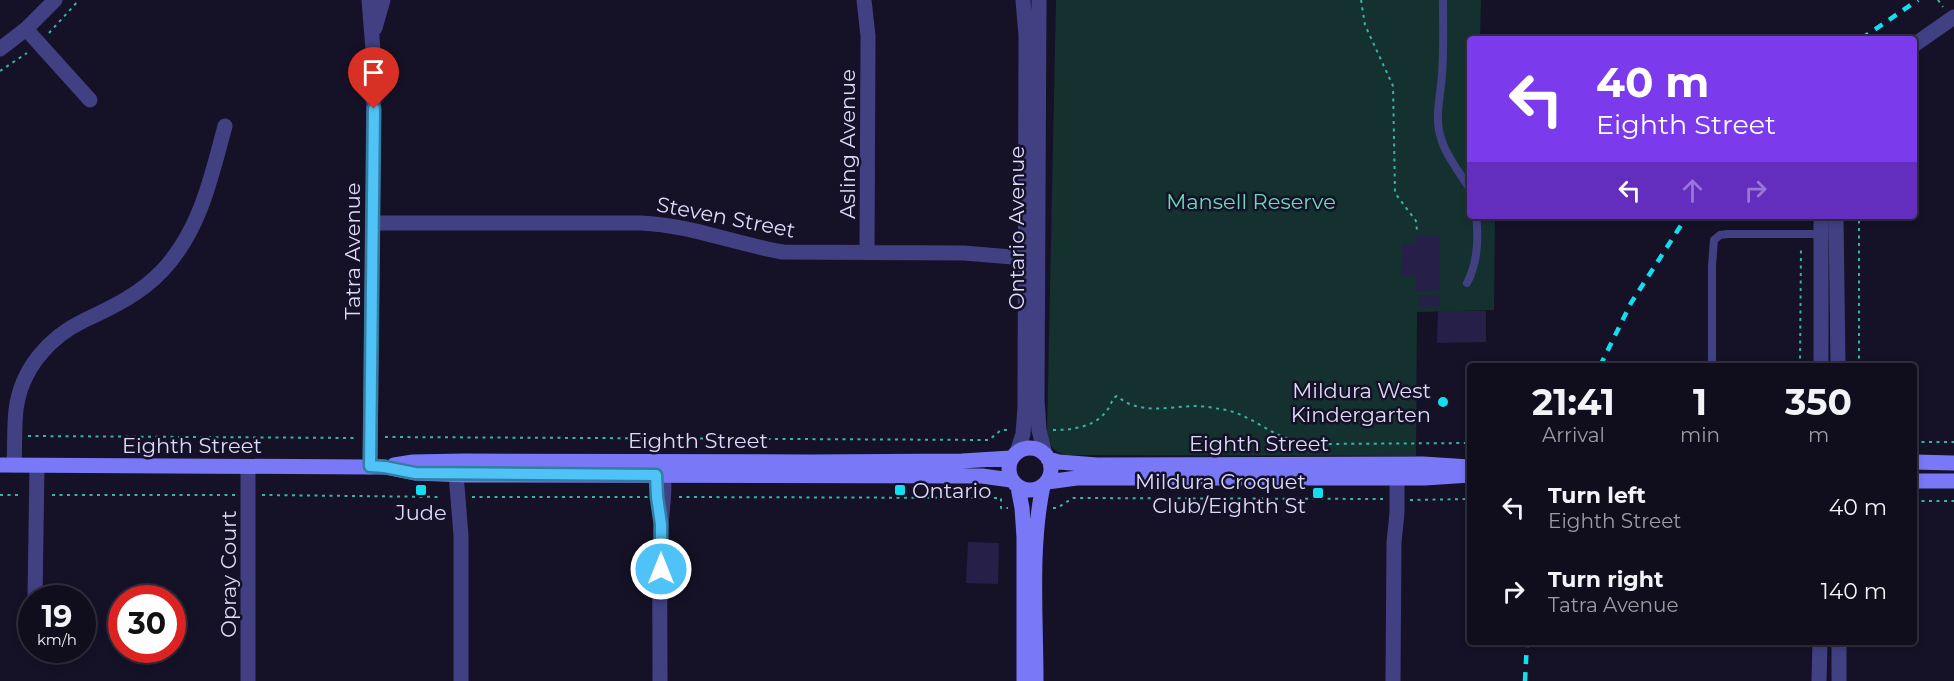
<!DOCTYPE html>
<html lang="en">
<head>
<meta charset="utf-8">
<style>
	body { margin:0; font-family:Montserrat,sans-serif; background:#191726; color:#f1f3f6; height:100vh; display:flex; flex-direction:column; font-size:22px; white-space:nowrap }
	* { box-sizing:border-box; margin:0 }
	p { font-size:20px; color:#9c9ca4 }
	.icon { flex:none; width:33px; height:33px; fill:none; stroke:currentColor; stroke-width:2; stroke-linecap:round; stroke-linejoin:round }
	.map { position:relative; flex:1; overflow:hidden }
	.panel { position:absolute; left:1467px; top:363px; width:450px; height:282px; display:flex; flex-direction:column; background:#100e1d; border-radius:6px; box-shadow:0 3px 9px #0003,0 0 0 2px #302e3b }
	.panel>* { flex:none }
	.guide { position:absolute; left:1467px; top:36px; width:450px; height:183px; border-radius:6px; box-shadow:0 3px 9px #0003,0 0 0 2px #302e3b; background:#7c3aed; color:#fff; overflow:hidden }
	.speed { position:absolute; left:18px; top:585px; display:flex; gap:12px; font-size:30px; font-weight:700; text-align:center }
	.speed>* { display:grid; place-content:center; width:78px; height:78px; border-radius:50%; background:#100e1d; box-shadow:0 3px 9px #0003,0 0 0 2px #302e3b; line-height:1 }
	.speed small { font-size:15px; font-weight:400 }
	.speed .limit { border:9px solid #d22; background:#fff; color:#111 }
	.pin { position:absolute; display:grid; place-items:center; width:51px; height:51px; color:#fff; margin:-62px -26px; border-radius:50% 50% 50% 0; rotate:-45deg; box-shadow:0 0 6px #0007 }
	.pin .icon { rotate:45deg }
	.me { position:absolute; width:66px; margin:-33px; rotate:0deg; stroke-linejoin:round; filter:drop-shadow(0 0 4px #0008) }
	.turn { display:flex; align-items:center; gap:21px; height:126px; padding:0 30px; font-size:27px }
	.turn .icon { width:78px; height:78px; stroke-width:2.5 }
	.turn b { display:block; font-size:42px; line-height:51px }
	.lanes { display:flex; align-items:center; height:57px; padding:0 30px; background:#0003; justify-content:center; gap:30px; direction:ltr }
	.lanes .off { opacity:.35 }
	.eta { display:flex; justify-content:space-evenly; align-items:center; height:102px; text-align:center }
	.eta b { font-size:36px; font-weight:700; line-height:42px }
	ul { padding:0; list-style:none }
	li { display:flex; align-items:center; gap:18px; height:84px; padding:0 30px }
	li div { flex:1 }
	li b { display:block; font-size:22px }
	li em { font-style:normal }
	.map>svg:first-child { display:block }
	.green { fill:#15312f }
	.building { fill:#261f47 }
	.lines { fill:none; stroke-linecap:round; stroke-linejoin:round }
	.path { stroke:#39b2a9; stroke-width:2; stroke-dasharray:3 4.5; stroke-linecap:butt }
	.lane { stroke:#414083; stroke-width:8 }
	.street { stroke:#414083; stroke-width:15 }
	.secondary { stroke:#7978f6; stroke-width:15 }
	.rail { stroke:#14ddef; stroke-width:4.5; stroke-dasharray:9 8; stroke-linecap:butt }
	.route-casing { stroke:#337fa1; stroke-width:15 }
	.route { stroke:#4fc3f7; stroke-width:10 }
	.poi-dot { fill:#14ddef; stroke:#151227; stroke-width:2 }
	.labels { text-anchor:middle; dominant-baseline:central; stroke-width:5; stroke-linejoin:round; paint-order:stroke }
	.street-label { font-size:21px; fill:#dedafc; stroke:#151227 }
	.park-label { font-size:21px; fill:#6ad8bb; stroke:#151227 }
	.poi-label { font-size:21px; fill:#dedafc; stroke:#151227; text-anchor:end }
</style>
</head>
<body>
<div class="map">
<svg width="1954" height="681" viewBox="0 0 1954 681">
	<rect width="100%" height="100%" fill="#151227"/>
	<path class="green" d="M1056,0H1481L1480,39H1470V216H1495L1494,310L1417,312L1416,456L1067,455C1054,453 1051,447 1047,436Z"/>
	<path class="building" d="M1415,235H1440V290L1416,291V275H1401L1402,243H1415Z
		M1419,295H1440V307H1419Z
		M1438,311H1486V342L1437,343Z
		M968,542L999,543L998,584L966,583Z"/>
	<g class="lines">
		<path class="path" d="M1361,0L1365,25L1393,86L1395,193L1416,221L1417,231
			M1938,0L1943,7
			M49,33L79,0
			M0,71L27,53
			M1800,366L1801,246
			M1859,366V216
			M1053,430C1078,430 1105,425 1113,398L1117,396C1140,416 1170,406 1197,406C1205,406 1213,408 1220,409C1247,412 1267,433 1292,440C1303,443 1314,443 1325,444L1470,443
			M28,436L355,438
			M385,437L989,440L1001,430H1008
			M1914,442H1954
			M0,495H22
			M52,495H235
			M262,495L442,497
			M472,497H649
			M679,497L1001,498V508H1008
			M1410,500L1470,499
			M1914,501H1954
			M1053,508H1057L1073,498L1383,499"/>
		<path class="lane" d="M1443,0C1443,24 1444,49 1442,74C1441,94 1434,118 1441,138C1446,157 1461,173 1470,190
			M1467,283C1478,262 1479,240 1476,216
			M1712,366V265L1714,240L1720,235L1728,234H1822"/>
		<path class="street" d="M369,0L374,63L370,467
			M864,0L868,36L867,252
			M1039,0L1037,400L1039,430L1045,454
			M375,28L383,0
			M26,29L90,100
			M1914,45L1954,17
			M0,49L26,29L55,0
			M1836,216L1838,366
			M373,223H641C690,225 735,244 783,252L964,253L1025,258L1037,254
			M1821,366V216
			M1017,452L1023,434L1025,407L1026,35L1023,0
			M14,465C15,447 14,428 16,410C21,369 49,337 85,320C113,307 140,294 162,271C200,231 211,178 225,126
			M35,598L37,466
			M248,681V467
			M461,681V535L456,474L462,464
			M660,681C660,630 659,578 661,527C662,505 667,485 661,463
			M1393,681L1394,542L1397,513V478
			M1819,681L1820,642
			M1839,681V642"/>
		<path class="secondary" d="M1009 469a21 21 0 1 1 42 0a21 21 0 1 1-42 0Z
			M1048,459L1059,462L1097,465L1423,464L1470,467
			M1914,462L1954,463
			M0,465L370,467H385L415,473L467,475L982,476L1011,480
			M394,465L413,462L464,461L809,462L962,461L1011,458
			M1914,481H1954
			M1047,482L1077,478H1425L1470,475
			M1018,487L1022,508L1024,537V681
			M1036,681C1036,618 1030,547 1043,486"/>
		<path class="rail" d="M1861,39L1918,0
			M1600,366L1631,303L1687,216
			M1525,681L1527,642"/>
	</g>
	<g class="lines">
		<defs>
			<path id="route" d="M374,109L370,466L385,467L415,473L656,475L657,497L661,524V569"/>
		</defs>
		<use href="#route" class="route-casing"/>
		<use href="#route" class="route"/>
	</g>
	<g class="poi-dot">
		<circle cx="1443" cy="402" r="6"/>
		<rect x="415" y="484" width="12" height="12" rx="3"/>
		<rect x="894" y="484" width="12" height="12" rx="3"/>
		<rect x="1312" y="487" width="12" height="12" rx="3"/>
	</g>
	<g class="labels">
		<g class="street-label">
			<text transform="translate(847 144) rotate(-90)">Asling Avenue</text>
			<text transform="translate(726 217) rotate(11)">Steven Street</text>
			<text transform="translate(1016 228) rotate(-90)">Ontario Avenue</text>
			<text transform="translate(352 251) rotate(-90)">Tatra Avenue</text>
			<text x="698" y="440">Eighth Street</text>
			<text x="1259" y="443">Eighth Street</text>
			<text x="192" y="445">Eighth Street</text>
			<text transform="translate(228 574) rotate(-90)">Opray Court</text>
		</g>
		<g class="park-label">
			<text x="1251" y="201">Mansell Reserve</text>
		</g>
		<g class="poi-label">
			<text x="1431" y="390">Mildura West<tspan x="1431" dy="24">Kindergarten</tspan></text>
			<text x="1306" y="481">Mildura Croquet<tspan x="1306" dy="24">Club/Eighth St</tspan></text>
			<text x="912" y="490" text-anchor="start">Ontario</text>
			<text x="421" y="512" text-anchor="middle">Jude</text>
		</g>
	</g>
</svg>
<div class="speed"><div>19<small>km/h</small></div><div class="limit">30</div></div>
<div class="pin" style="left:374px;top:109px;background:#d93025"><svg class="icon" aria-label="arrive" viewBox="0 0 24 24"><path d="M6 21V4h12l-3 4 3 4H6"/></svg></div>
<svg class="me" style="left:661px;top:569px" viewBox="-20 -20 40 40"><circle r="17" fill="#4fc3f7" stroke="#fff" stroke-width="3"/><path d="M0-11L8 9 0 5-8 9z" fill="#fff"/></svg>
<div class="guide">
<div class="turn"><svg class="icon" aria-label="left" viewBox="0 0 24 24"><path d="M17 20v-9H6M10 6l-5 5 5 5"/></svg><div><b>40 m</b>Eighth Street</div></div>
<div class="lanes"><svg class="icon" aria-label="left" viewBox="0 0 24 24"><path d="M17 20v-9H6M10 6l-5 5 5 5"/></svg><svg class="icon off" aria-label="ahead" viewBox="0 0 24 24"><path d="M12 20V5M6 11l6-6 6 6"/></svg><svg class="icon off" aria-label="right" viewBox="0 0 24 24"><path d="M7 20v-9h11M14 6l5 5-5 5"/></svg></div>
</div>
<section class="panel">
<div class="eta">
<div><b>21:41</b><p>Arrival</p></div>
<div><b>1</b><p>min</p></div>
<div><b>350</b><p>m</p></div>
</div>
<ul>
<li><svg class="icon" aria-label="left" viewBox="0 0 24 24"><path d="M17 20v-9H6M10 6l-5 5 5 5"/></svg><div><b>Turn left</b><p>Eighth Street</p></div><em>40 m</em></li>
<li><svg class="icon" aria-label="right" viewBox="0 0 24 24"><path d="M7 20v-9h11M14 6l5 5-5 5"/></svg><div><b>Turn right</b><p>Tatra Avenue</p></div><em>140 m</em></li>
</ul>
</section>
</div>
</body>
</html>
